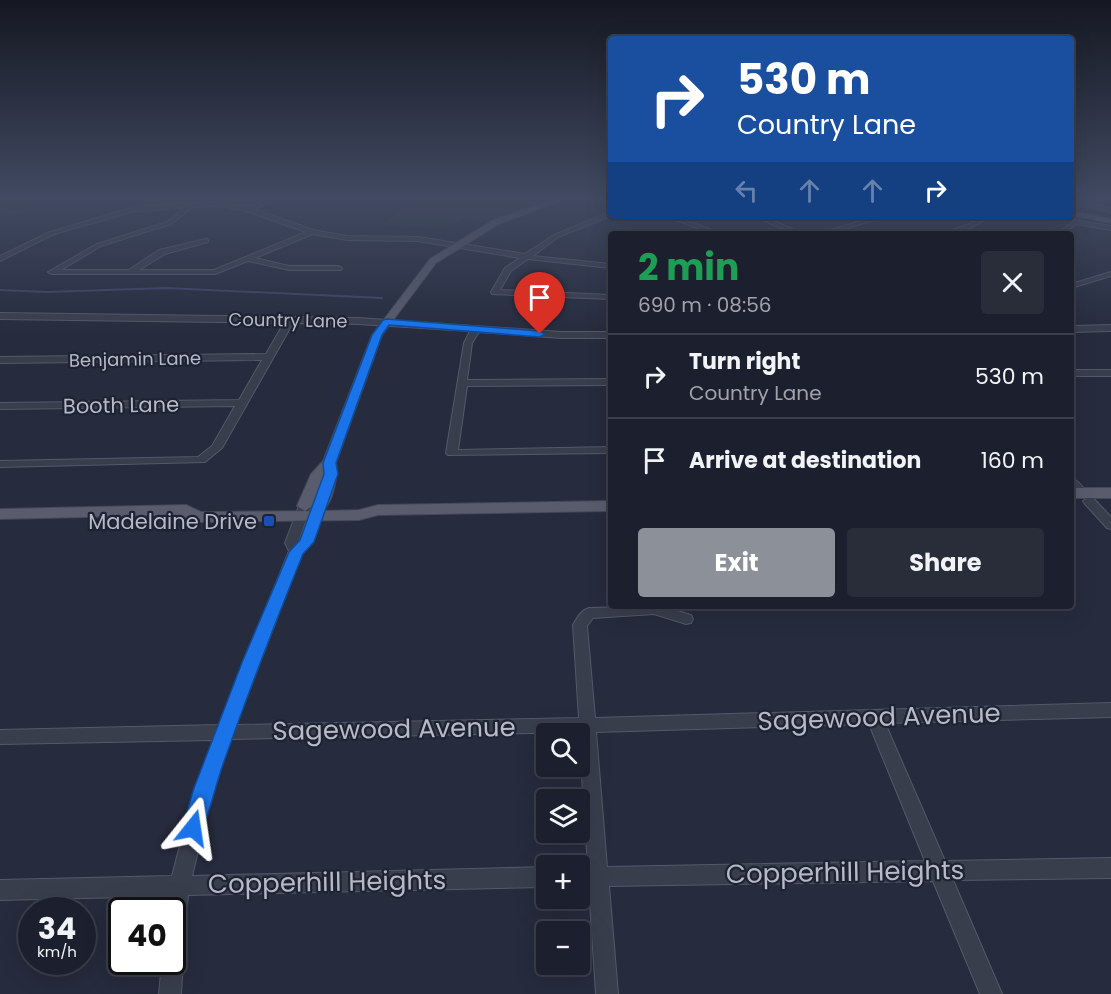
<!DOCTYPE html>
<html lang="en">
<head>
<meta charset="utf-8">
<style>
	body { margin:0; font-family:Poppins,sans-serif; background:#292d3a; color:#f1f3f6; height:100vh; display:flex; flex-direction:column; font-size:22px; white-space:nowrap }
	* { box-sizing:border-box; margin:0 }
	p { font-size:20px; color:#a0a3aa }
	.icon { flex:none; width:33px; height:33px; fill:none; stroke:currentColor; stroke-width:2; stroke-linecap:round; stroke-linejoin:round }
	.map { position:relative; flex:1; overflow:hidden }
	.side { position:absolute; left:608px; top:231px; width:466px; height:378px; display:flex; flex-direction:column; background:#1c202e; border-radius:6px; box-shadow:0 6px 24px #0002,0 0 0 2px #3a3e4a }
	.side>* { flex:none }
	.hud { position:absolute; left:608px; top:36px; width:466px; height:183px; border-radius:6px; box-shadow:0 6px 24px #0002,0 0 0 2px #3a3e4a; background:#1a4fa0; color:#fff; overflow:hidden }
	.controls { position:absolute; left:536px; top:723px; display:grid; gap:12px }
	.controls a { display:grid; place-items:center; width:54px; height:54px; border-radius:6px; background:#1c202e; box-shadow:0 6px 24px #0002,0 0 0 2px #3a3e4a; font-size:30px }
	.speed { position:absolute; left:18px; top:897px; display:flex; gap:12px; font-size:30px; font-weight:700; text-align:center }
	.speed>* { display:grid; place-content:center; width:78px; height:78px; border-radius:50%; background:#1c202e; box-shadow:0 6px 24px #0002,0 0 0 2px #3a3e4a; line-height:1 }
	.speed small { font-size:15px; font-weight:400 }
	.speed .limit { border:3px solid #111; border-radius:9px; background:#fff; color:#111 }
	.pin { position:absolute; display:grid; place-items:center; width:51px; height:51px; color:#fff; margin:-62px -26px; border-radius:50% 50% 50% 0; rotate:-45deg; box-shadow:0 0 6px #0007 }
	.pin .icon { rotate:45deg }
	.me { position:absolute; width:66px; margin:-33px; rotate:15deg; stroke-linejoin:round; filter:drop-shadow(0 0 4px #0008) }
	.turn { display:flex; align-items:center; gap:21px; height:126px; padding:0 30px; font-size:27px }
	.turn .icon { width:78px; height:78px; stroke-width:2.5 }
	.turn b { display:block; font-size:42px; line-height:51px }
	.lanes { display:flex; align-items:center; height:57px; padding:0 30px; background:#0003; justify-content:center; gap:30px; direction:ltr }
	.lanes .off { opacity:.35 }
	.round { display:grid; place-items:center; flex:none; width:63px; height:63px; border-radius:6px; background:#292d3a }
	.head { display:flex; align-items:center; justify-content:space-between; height:102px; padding:0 30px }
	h1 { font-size:36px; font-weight:700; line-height:45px; color:#1e9e55 }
	.button { display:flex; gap:12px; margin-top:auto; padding:12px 30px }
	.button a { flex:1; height:69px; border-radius:6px; background:#8c9099; color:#fff; font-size:24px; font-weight:700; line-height:69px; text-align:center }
	.button a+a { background:#292d3a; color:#f1f3f6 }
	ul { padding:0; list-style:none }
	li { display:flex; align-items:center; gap:18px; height:84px; padding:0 30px; border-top:2px solid #3a3e4a }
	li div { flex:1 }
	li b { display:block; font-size:22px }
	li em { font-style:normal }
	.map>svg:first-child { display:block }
	.green { fill:#28373e }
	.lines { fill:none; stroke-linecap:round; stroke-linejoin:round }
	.stream { stroke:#3c4565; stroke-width:2 }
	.minor-casing { stroke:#545968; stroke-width:2 }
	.major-casing { stroke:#424756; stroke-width:2 }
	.minor { fill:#393e4d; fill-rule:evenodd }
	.major { fill:#585c6d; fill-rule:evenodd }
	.route { fill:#1a73e8; stroke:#114b97; stroke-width:1.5 }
	.transit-dot { fill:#1a4fb4; stroke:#1e2332; stroke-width:2 }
	.labels { text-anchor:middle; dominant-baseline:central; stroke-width:4.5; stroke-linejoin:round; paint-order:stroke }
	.far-street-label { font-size:18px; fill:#b5b9c8; stroke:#1e2332 }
	.street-label { font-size:21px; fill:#b5b9c8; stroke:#1e2332 }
	.poi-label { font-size:21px; fill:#b5b9c8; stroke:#1e2332; text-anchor:end }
	.near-street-label { font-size:26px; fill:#b5b9c8; stroke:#1e2332 }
</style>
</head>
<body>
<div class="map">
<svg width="1111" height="994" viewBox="0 0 1111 994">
	<rect width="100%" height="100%" fill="#262b3d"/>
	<path class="green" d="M0,197H67L61,199L62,203L0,218Z
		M418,197H555L485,223L462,219L446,228L382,225Z"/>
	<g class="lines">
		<path class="stream" d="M0,290L47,292L167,288L382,298"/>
		<defs>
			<path id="minor" d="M274,197H282L254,209L313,230L347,236L418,237L525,254L554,235L610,212L611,216L558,237L533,256L610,264V268L528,259L511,271L500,290L610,295V299L492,294L491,292L505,268L520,258L418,241L347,240L313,234L255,258L289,266H338L342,268L341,270H289L248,261L215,274H52L48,272L97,244L167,222L185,207L132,212L54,234L0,261V256L50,232L131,208L166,204L217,202L248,207ZM217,206L243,210L306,232L214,270H139L165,254L208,242V240L206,239L159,250L129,270H61L101,246L171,224L193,207Z
				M1071,200L1111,208V212L1071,204Z
				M665,216H674L723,234H714Z
				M753,216H762L804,234H795Z
				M877,216H887L828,234H818Z
				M982,216H990C976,227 958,234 941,234L969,224Z
				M1075,220L1111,226V230L1076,224L1064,234H1057Z
				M1111,272V276L1071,288V284Z
				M0,313L358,318L561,332H610V338H561L479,332L472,343L467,380L610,379V385L467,386L458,450L610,447V453L448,455L446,453L464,343L470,331L358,324L293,323L222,448L205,462L0,467V461L198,457L212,446L235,406L0,409V403L239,400L262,360L0,363V357L266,354L284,323L0,319Z
				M1111,325V331L1071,332V326Z
				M1071,370H1111V376H1071Z
				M1071,478C1078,480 1083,487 1087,493L1085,496H1077L1071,489Z
				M1089,497L1093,498L1111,517V529L1107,528L1085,504L1083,501Z
				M305,502L311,506L298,542L316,503L320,502L326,506L312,542L302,553L236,725L579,718L573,625C577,618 581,610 589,608L661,606L691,615L693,619L691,623L686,624L654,614L593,618L587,626L595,718L1111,703V717L885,723L945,861L1111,858V878L953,880L1002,994H980L933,881L609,886L618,994H596L589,887H579V867H588L579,732L231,739L211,796L192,876L546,867V887L188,895L183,950L180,956L183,962L181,994H159L162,962H172V910H166L168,896L0,900V880L172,876L193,796L214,740L0,744V730L219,725L289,551L285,543L299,506ZM869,724L925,861L607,867L596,732Z"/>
			<path id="major" d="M561,197H572L499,224L436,263L382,335L336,463C338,475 333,506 321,511L359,510L378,505L610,501V511L378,515L359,520L201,522L175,515L0,519V509L186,505L201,512L319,511L312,506L305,511L297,506L311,474L323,461L372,335L430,259L493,220Z
				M1071,211L1111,219V223L1071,215Z
				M1071,488H1111V498H1071Z"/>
		</defs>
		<use href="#minor" class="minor-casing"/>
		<use href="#major" class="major-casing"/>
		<use href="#minor" class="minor"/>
		<use href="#major" class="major"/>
	</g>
	<linearGradient id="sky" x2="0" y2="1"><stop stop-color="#151822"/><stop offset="0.59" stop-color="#414a62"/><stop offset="1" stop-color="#414a62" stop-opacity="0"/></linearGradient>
	<rect width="1111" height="336" fill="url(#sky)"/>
	<path class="route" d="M387,319L540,331L545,334L540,337L389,325L382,335L336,463L338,474L314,542L303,554C276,621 250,688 226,756C216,782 211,810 200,835L193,838L185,835L182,828L194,788L243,660L289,552L300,540L324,474L323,463L372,335L383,320Z"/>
	<rect class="transit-dot" x="263" y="515" width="12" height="12" rx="3"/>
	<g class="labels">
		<g class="far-street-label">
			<text transform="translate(288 320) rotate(1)">Country Lane</text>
			<text transform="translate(135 359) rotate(-1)">Benjamin Lane</text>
		</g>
		<g class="street-label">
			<text transform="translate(121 405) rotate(-1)">Booth Lane</text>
		</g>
		<g class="poi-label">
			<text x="257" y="521">Madelaine Drive</text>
		</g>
		<g class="near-street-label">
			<text transform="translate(879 717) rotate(-2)">Sagewood Avenue</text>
			<text transform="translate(394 729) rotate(-1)">Sagewood Avenue</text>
			<text transform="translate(845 872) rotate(-1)">Copperhill Heights</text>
			<text transform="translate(327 882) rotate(-1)">Copperhill Heights</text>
		</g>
	</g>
</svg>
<div class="controls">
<a><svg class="icon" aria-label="search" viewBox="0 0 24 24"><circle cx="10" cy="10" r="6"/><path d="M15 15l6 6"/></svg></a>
<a><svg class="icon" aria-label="layers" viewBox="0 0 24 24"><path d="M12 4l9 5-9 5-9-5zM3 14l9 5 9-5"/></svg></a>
<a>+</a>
<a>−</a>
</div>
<div class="speed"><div>34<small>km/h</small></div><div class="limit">40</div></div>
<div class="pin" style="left:540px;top:334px;background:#d93025"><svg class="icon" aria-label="arrive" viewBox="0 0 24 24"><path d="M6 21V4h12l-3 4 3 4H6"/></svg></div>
<svg class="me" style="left:193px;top:828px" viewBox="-20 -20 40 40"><path d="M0-17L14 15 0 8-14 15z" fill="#1a73e8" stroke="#fff" stroke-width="4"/></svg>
<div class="hud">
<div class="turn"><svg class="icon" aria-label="right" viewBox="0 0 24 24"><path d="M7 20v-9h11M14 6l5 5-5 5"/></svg><div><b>530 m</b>Country Lane</div></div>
<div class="lanes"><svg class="icon off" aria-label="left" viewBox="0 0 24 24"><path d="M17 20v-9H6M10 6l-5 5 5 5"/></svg><svg class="icon off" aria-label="ahead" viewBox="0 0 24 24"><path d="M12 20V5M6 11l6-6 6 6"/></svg><svg class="icon off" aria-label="ahead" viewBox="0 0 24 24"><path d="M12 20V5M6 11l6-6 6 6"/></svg><svg class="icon" aria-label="right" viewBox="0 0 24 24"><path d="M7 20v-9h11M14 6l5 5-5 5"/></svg></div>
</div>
<section class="side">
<div class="head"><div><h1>2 min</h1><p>690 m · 08:56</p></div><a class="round"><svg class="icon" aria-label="close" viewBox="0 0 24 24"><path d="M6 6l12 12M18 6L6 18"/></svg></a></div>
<ul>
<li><svg class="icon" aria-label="right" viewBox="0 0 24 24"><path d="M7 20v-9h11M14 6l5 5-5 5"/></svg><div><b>Turn right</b><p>Country Lane</p></div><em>530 m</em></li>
<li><svg class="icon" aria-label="arrive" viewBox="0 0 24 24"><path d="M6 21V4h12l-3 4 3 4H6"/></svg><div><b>Arrive at destination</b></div><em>160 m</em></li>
</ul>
<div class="button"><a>Exit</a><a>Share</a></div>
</section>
</div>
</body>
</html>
